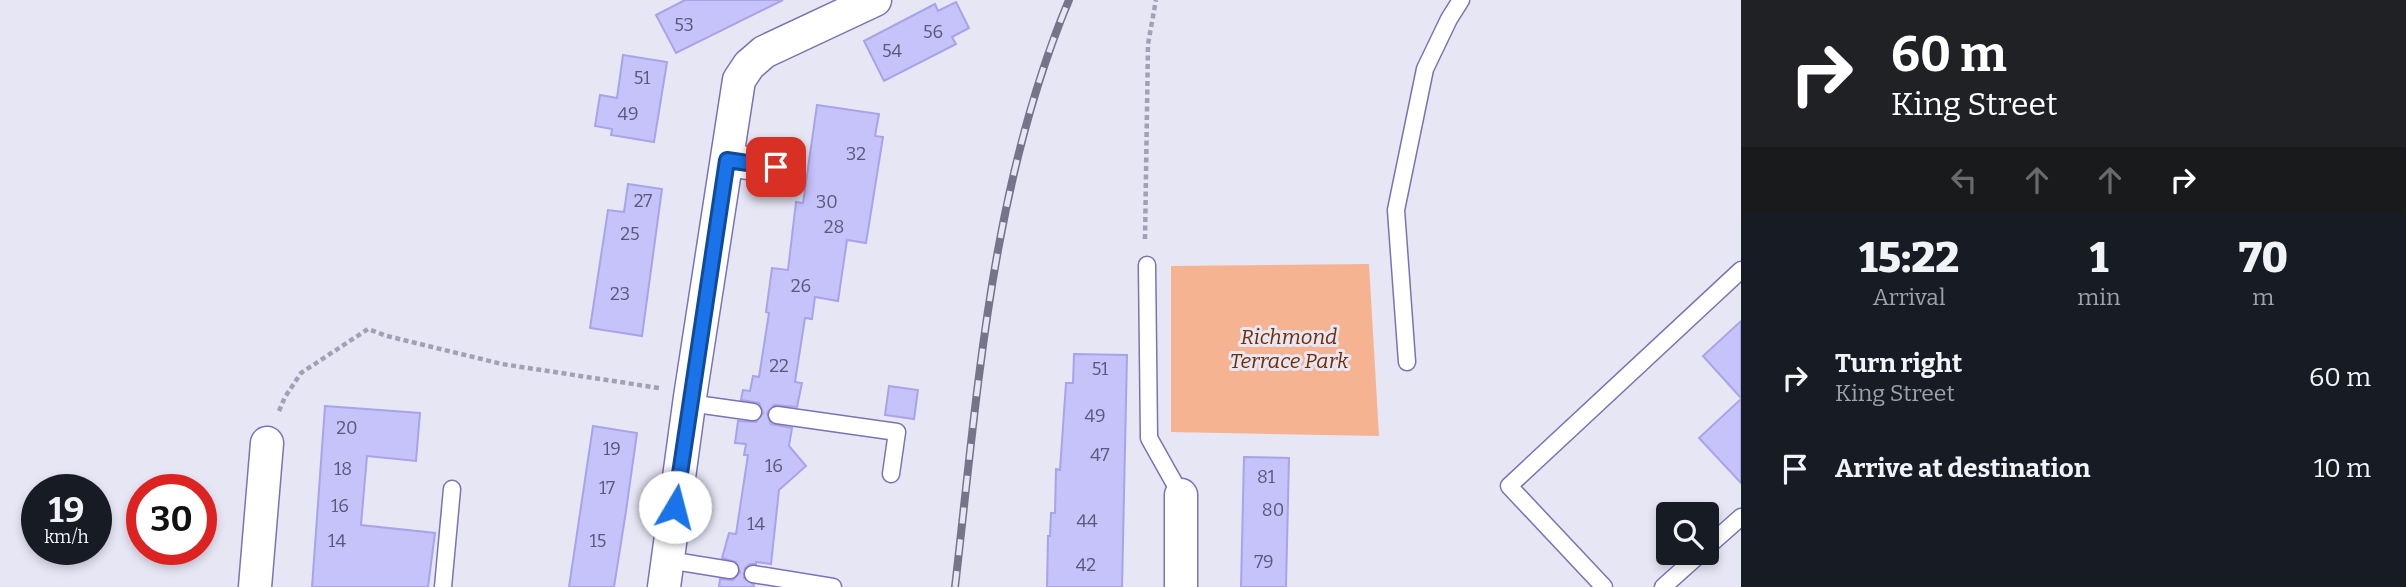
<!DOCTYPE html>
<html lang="en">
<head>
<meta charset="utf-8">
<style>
	body { margin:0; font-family:Bitter,serif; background:#242831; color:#f1f3f6; height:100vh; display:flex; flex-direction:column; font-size:26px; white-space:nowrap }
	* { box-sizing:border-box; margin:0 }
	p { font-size:23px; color:#9ea1a6 }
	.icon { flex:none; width:38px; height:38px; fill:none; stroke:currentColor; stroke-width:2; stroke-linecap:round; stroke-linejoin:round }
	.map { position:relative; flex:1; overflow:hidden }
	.side { display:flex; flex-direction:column; background:#171b24; width:665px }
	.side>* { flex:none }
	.top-card { background:#202124; color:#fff; overflow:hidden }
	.tools { position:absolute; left:1656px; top:502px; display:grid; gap:14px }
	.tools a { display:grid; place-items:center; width:63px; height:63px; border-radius:7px; background:#171b24; box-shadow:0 4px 10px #0003; font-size:35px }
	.speed { position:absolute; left:21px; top:474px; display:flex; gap:14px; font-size:35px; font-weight:700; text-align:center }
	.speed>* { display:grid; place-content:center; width:91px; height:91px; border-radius:50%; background:#171b24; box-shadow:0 4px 10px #0003; line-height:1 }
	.speed small { font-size:18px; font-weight:400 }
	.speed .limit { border:10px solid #d22; background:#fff; color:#111 }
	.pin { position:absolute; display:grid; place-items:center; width:60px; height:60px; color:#fff; margin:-30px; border-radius:14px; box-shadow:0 4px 10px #0006 }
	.me { position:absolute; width:77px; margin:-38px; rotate:8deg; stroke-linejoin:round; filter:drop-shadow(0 0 5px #0008) }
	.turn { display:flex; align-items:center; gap:24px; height:147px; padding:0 35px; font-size:32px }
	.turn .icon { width:91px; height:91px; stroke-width:2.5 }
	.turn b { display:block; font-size:49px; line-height:60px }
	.lanes { display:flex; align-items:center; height:66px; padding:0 35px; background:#0003; justify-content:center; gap:35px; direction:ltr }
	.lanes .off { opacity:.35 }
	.eta { display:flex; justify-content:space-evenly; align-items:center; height:119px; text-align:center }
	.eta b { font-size:42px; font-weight:800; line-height:49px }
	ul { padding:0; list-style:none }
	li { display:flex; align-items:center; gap:21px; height:91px; padding:0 35px }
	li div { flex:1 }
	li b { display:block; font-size:26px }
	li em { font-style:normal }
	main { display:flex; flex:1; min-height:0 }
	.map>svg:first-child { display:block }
	.green { fill:#f5b392 }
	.building { fill:#c6c2fa; stroke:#a9a3e7; stroke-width:2 }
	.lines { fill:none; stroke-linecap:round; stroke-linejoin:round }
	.service-casing { stroke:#7a73b4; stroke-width:19 }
	.minor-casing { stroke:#7a73b4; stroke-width:35 }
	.path { stroke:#a2a0b5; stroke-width:4.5; stroke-dasharray:5 3.5; stroke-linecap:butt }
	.service { stroke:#fff; stroke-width:16 }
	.minor { stroke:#fff; stroke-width:32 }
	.rail-casing { stroke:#76748b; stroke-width:8 }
	.rail { stroke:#e7e6f5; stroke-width:5; stroke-dasharray:16; stroke-linecap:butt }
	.route-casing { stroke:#114b97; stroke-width:18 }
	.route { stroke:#1a73e8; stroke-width:12 }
	.labels { text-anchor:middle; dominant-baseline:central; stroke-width:6; stroke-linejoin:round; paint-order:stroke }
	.number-label { font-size:18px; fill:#5b587b }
	.park-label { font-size:21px; font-style:italic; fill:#722e00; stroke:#e7e6f5 }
</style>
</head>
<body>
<main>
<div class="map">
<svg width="1741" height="587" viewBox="0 0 1741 587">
	<rect width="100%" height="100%" fill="#e7e6f5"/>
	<path class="green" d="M1369,264L1379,436L1171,432V266Z"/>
	<path class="building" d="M685,0H783L676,53L656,15Z
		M956,2L969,28L952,37L956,44L884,81L864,41L935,4L938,11Z
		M623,55L667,62L654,142L611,135L612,129L595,126L600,95L617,98Z
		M817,105L879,114L875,136L883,137L866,243L847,240L838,301L815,297L812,319L805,318L795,382L802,383L797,407L774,405L767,413L771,424L792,428L789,446L806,466L779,490L771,564L756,562V564H750L745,568L744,578L754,585V587H719L720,579L733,580L740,572L736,562L722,558L729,533L736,534L748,455H744L746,444L735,443L738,421L756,422L763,413L759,403L741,400L743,390L750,391L753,376L759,377L769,313L766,312L772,268L788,270L796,202L803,203Z
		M628,184L662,189L642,336L590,328L608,210L624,212Z
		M1741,321V398L1703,356Z
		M1074,354L1127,355L1122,587H1047L1048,536H1050L1051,513H1055L1056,469L1060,470L1066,383H1073Z
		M889,386L918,390L914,419L885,415Z
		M1741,399V483L1699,438Z
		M325,406L420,413L416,461L367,456L361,525L435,533L428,587H312Z
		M593,426L637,433L626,511L614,587H569Z
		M1244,457L1289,458L1286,587H1241Z"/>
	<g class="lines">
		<defs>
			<path id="service" d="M1147,265L1149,438L1181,495
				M1407,362L1396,210L1425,69L1449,19L1461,0
				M689,403L753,412
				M777,415L897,432L891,474
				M1706,548L1741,517
				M668,560L730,570
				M753,574L833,587
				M443,587L452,489
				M1604,587L1509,486L1741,270
				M1663,587L1701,553"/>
			<path id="minor" d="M727,160L776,167
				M255,587L267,443
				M664,587L690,397L739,80L749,65L764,52L875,0
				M1181,587V495"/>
		</defs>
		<use href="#service" class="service-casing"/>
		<use href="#minor" class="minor-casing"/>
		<path class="path" d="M1145,239L1148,44L1156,0
			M279,411L285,397L301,373L368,329L387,336L502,364L659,388"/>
		<use href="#service" class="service"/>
		<use href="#minor" class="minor"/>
		<defs>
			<path id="rail" d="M955,587C978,389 991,186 1069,0"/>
		</defs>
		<use href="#rail" class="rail-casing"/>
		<use href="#rail" class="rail"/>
	</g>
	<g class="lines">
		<defs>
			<path id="route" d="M675,507L727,160L776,167"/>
		</defs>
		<use href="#route" class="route-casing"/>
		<use href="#route" class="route"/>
	</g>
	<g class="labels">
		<g class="number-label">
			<text x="684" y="25">53</text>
			<text x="933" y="32">56</text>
			<text x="892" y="51">54</text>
			<text x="642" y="78">51</text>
			<text x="628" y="114">49</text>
			<text x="856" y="154">32</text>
			<text x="643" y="201">27</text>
			<text x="827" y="202">30</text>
			<text x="834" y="227">28</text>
			<text x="630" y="234">25</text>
			<text x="801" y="286">26</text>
			<text x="620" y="294">23</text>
			<text x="779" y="366">22</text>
			<text x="1100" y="369">51</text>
			<text x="1095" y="416">49</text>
			<text x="347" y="428">20</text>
			<text x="612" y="449">19</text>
			<text x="1100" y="455">47</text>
			<text x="774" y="466">16</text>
			<text x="343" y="469">18</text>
			<text x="1266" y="477">81</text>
			<text x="607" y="488">17</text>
			<text x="340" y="506">16</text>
			<text x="1273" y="510">80</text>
			<text x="1087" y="521">44</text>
			<text x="756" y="524">14</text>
			<text x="337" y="541">14</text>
			<text x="598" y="541">15</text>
			<text x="1264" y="562">79</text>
			<text x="1086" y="565">42</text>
		</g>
		<g class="park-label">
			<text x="1289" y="337">Richmond<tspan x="1289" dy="24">Terrace Park</tspan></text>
		</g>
	</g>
</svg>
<div class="tools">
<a><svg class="icon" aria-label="search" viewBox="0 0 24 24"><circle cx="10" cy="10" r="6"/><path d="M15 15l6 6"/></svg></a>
</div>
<div class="speed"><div>19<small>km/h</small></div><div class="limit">30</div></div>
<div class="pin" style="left:776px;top:167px;background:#d93025"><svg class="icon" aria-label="arrive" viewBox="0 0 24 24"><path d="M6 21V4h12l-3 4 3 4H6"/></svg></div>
<svg class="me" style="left:675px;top:507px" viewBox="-20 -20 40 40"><circle r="19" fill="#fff"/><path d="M0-13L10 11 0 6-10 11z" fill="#1a73e8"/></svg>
</div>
<section class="side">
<div class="top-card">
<div class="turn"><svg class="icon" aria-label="right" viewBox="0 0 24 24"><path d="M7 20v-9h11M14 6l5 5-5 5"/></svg><div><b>60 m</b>King Street</div></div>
<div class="lanes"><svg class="icon off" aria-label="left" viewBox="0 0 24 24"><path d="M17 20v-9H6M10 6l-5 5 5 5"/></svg><svg class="icon off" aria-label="ahead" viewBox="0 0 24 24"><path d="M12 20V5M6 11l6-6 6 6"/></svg><svg class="icon off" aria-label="ahead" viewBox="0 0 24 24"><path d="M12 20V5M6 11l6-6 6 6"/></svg><svg class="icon" aria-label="right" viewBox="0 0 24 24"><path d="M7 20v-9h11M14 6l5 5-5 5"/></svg></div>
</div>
<div class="eta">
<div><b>15:22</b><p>Arrival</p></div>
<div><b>1</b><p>min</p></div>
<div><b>70</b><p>m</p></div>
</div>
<ul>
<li><svg class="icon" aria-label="right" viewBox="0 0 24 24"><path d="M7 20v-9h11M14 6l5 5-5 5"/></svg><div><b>Turn right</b><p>King Street</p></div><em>60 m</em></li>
<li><svg class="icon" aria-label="arrive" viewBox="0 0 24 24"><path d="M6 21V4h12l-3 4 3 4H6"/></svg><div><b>Arrive at destination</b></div><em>10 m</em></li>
</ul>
</section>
</main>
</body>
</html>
